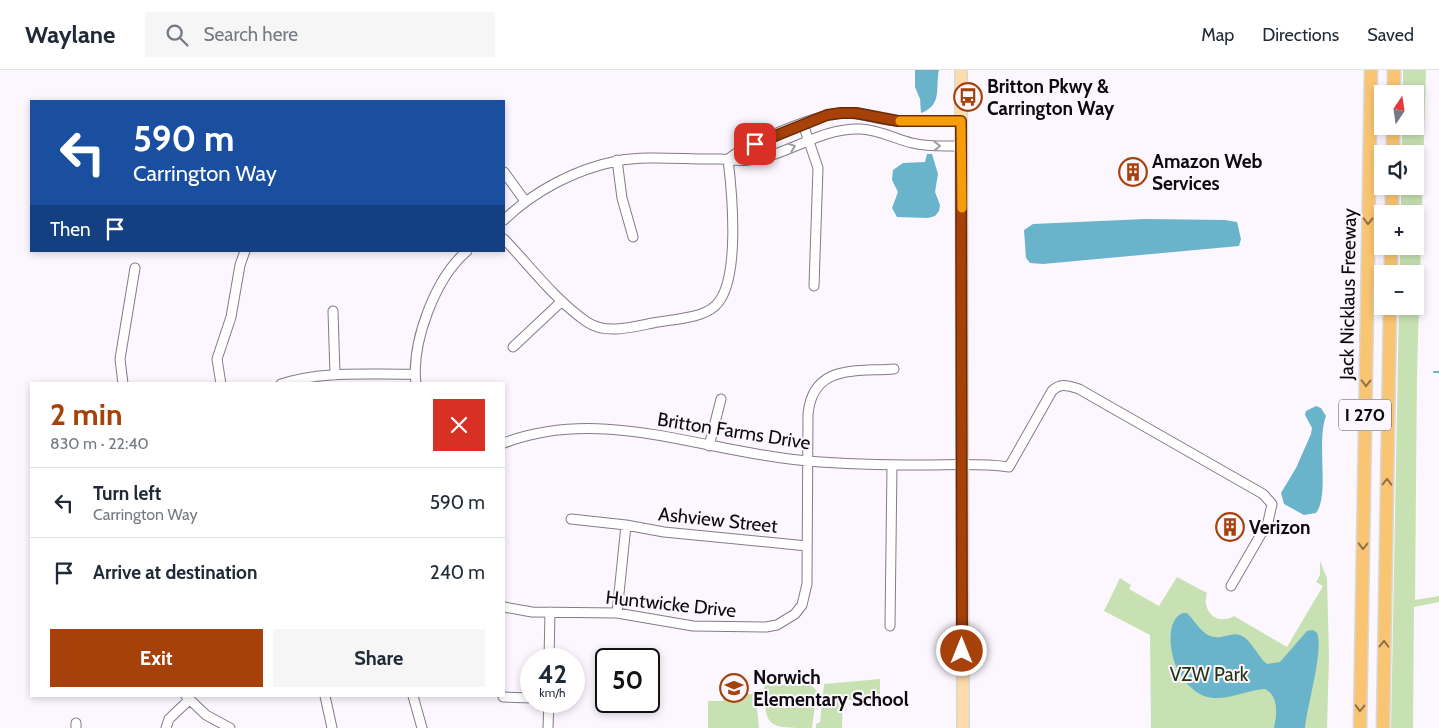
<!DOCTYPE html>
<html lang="en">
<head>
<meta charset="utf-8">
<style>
	body { margin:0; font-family:Cabin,sans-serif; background:#f6f6f7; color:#1f2937; height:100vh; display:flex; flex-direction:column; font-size:19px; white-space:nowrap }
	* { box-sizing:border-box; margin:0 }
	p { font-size:16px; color:#747a83 }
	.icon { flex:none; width:28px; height:28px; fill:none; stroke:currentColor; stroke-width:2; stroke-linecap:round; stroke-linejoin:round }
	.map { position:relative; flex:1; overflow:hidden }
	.drawer { position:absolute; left:30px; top:312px; width:475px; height:315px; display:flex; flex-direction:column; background:#fff; border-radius:0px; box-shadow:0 2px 8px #0003 }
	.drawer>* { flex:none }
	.guide { position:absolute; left:30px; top:30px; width:475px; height:152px; border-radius:0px; box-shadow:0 2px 8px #0003; background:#1a4fa0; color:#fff; overflow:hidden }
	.needle { width:32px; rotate:13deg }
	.buttons { position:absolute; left:1374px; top:15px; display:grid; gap:10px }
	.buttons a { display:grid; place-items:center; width:50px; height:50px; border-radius:0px; background:#fff; box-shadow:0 2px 8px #0003; font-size:25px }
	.speed { position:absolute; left:520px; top:578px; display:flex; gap:10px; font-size:25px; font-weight:700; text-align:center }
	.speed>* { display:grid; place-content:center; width:65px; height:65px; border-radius:50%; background:#fff; box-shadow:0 2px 8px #0003; line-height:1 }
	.speed small { font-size:12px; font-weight:400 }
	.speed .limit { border:2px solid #111; border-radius:8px; background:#fff; color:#111 }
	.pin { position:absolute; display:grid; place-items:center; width:42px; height:42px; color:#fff; margin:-21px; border-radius:10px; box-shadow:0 2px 8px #0006 }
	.me { position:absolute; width:55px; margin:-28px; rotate:0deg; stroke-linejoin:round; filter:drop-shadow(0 0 4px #0008) }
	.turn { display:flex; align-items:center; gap:18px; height:105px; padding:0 20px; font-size:22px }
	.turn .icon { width:65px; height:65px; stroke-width:2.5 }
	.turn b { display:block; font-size:35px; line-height:42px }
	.then { display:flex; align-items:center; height:48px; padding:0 20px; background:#0003; gap:10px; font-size:19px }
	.round { display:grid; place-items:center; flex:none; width:52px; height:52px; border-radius:0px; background:#f6f6f7 }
	.head { display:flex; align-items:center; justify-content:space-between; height:85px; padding:0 20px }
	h1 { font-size:30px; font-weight:700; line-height:38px; color:#a54109 }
	.cta { display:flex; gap:10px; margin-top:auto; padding:10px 20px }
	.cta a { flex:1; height:58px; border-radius:0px; background:#a54109; color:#fff; font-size:20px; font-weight:700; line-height:58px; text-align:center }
	.cta a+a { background:#f6f6f7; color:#1f2937 }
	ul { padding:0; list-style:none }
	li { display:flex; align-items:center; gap:15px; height:70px; padding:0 20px; border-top:1px solid #e0e1e3 }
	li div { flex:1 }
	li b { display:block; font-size:19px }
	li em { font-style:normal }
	header { display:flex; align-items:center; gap:30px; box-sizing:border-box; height:70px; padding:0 25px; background:#fff; border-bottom:1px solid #e0e1e3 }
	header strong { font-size:24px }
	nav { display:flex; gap:28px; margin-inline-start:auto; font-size:18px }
	.search { width:350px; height:45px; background:#f6f6f7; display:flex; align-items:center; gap:12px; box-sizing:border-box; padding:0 18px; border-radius:0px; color:#747a83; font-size:19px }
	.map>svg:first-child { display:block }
	.green { fill:#c7e1b3 }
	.water { fill:#6ab4cb }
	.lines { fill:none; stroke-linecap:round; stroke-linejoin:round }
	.stream { stroke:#6ab4cb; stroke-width:2 }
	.minor-casing { stroke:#85798a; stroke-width:11 }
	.major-casing { stroke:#d8d8d9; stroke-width:14 }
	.highway-casing { stroke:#d8d8d9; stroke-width:15 }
	.minor { stroke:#fff; stroke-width:9 }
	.major { stroke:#fcdcaa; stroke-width:11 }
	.highway { stroke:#fac572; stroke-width:12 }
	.oneway { stroke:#9f9d9f }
	.oneway2 { stroke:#907046 }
	.route-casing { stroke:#6b2a06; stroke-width:12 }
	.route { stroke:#a54109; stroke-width:9 }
	.slow { stroke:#f59e0b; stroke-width:9 }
	.labels { text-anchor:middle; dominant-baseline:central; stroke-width:4; stroke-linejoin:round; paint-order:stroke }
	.shield { fill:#fcf7ff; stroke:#555058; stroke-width:1 }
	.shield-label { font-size:18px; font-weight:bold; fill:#0e0910 }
	.poi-label { font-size:19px; font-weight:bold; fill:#0e0910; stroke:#fcf7ff; text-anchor:start }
	.street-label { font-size:19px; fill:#0e0910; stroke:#fcf7ff }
	.park-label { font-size:19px; fill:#20340d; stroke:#fcf7ff }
</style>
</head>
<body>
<header>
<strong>Waylane</strong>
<div class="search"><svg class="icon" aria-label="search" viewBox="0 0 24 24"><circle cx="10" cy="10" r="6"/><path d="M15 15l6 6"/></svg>Search here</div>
<nav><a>Map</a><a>Directions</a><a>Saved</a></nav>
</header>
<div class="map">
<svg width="1439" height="658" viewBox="0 0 1439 658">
	<rect width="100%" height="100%" fill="#fcf7ff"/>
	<path class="green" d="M1403,0H1426L1417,304L1415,530L1439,526V532L1414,537L1413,658H1391L1399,236H1415V204H1400V176H1415V144H1401V116H1415V84H1402V56H1415V24H1403Z
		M1320,491L1327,508L1329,587L1327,658H1151L1150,565L1104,541L1120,508L1131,515L1129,519L1159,536L1177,507L1207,523C1201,541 1217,556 1234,546L1287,577L1323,516L1316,512L1320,505Z
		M880,609V629L843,630L842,658H816V654L820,652L824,614Z
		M764,615H811L817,621L812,658C767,658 765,658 764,615Z
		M723,624H753L756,629L759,658H708V631H723Z"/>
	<path class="water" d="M915,0H939C935,18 943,35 921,43L920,29L915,17Z
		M927,84H932L938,104L935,122L940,135L939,141L935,146L928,148L897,147L892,138L898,122L892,110L893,100L903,93L925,92Z
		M1145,149L1225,150L1237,152L1241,169L1239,176L1043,194L1030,193L1026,188L1024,160L1033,154Z
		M1316,336L1321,338L1326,346C1316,372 1330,425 1316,443L1304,445L1284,434L1281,423L1296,398L1311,364L1312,358L1305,345L1306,341Z
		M1183,543H1187C1199,555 1205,572 1225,566C1230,565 1235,563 1240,565C1251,569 1258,587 1267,594L1280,592L1307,561L1313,560L1317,563C1324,580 1307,636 1305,658H1274C1277,645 1279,626 1265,619C1246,620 1223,633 1204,626C1194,622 1184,612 1179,602C1170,588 1164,550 1183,543Z"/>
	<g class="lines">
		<path class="stream" d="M1434,302H1439"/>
		<defs>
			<path id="minor" d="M803,54L818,98L814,216
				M728,89C750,72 815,45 842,43C858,42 872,48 888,50C912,53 937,51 961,51
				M617,90L622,128L633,167
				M504,102L525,131
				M504,150C534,121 576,99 617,91C646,85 688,90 719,89C729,89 739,92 749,90C788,86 821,57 861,59C879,60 896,69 912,73C928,77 945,76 961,76
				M504,169C530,196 555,230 587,252C606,265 633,257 653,253C672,249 701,249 715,236C741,213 732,122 728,89
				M333,241L335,305
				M513,277L562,231
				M123,314L120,289L135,198
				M221,314L217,289L231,247L240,195L245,181
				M281,314C323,300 371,305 414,304
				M416,314C411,273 435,208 467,181
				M504,373C604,335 706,383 808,391C845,394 884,395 922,395C951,395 980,393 1009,397L1052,321C1061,312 1069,316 1079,319L1263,424L1272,434L1268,452L1231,516
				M709,376L721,329
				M571,449L626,455L664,462L807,476
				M504,537L532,542L617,543L693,556L766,557L777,555L795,544L802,535L807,514L808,344C813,294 855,302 894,299
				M617,543L626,455
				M890,556L892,395
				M549,589L550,542
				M186,626L206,645L230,658
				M325,626L332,658
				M413,626L422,658
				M503,627L531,628
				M76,658V653
				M166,658L169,649L189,630
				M548,658L549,631"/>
			<path id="major" d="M961,0L963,658"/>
			<path id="highway" d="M1394,24V0
				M1393,84V56
				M1392,144V116
				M1391,204V176
				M1360,658L1371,0
				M1383,658L1390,236"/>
		</defs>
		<use href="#minor" class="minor-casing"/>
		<use href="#major" class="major-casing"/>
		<use href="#highway" class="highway-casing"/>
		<use href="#minor" class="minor"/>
		<use href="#major" class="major"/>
		<use href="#highway" class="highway"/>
	</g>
	<defs><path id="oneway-chevron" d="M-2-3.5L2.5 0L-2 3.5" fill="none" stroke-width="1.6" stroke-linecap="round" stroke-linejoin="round" transform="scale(1.25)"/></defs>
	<g class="oneway">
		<use href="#oneway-chevron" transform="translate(937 76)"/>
		<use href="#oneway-chevron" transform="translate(792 77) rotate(-21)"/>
	</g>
	<g class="oneway2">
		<use href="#oneway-chevron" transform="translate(1368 151) rotate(91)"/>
		<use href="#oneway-chevron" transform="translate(1366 313) rotate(91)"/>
		<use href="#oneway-chevron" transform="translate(1387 412) rotate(-89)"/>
		<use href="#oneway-chevron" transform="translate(1363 476) rotate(91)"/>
		<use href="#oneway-chevron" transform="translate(1384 574) rotate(-89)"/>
		<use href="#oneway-chevron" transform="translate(1360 638) rotate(91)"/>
	</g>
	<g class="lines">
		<defs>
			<path id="route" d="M755,74L827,45L841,43H856L898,51H961L962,581"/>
		</defs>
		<use href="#route" class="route-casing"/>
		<use href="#route" class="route"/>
		<path class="slow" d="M900,51H961L962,138"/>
	</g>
	<defs>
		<symbol id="bus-ring" viewBox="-11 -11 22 22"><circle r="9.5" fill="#fcf7ff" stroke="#a54109" stroke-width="1.5"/><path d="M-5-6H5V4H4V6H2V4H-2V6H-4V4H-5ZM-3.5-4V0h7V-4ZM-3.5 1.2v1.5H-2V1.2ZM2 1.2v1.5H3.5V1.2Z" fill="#a54109"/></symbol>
		<symbol id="building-ring" viewBox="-11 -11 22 22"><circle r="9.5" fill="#fcf7ff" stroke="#a54109" stroke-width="1.5"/><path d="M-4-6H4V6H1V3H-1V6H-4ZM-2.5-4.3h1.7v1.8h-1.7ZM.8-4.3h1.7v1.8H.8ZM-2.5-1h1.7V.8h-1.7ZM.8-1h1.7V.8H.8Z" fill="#a54109"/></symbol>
		<symbol id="school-ring" viewBox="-11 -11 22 22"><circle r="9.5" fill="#fcf7ff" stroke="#a54109" stroke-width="1.5"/><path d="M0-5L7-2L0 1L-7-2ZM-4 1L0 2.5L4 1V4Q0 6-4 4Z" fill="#a54109"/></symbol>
	</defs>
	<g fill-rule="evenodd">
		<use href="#bus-ring" x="952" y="11" width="32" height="32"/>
		<use href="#building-ring" x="1117" y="86" width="32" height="32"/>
		<use href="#building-ring" x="1214" y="441" width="32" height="32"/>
		<use href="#school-ring" x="718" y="602" width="32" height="32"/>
	</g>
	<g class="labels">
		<rect class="shield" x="1339" y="329.5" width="52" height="31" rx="4"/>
		<g class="shield-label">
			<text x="1365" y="345">I 270</text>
		</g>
		<g class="poi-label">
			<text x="987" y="16">Britton Pkwy &amp;<tspan x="987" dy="22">Carrington Way</tspan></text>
			<text x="1152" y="91">Amazon Web<tspan x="1152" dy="22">Services</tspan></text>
			<text x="1249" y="457">Verizon</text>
			<text x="753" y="607">Norwich<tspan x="753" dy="22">Elementary School</tspan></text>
		</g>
		<g class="street-label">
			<text transform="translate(1348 224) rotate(-89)">Jack Nicklaus Freeway</text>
			<text transform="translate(734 361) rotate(9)">Britton Farms Drive</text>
			<text transform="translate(718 450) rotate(6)">Ashview Street</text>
			<text transform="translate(671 534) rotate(6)">Huntwicke Drive</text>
		</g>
		<g class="park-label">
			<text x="1209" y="604">VZW Park</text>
		</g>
	</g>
</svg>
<div class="buttons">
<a><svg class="needle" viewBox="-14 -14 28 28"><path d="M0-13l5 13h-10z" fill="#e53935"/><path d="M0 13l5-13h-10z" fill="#747a83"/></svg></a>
<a><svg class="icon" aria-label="sound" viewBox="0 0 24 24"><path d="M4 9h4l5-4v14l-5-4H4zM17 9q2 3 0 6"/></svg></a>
<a>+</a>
<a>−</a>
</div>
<div class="speed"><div>42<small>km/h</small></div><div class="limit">50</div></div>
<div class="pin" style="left:755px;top:74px;background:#d93025"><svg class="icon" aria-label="arrive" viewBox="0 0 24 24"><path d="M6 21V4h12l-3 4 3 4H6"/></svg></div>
<svg class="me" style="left:962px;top:581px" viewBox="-20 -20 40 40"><circle r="17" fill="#a54109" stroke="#fff" stroke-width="3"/><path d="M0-11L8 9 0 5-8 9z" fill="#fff"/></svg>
<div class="guide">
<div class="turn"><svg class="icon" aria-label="left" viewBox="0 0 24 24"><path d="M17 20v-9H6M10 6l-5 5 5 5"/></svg><div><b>590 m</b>Carrington Way</div></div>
<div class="then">Then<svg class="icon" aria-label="arrive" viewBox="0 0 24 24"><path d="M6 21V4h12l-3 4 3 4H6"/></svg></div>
</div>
<section class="drawer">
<div class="head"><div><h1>2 min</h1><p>830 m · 22:40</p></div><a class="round" style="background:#d93025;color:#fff"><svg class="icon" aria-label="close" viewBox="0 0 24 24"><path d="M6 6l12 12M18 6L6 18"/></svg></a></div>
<ul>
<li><svg class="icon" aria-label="left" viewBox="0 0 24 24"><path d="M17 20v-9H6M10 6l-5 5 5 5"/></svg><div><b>Turn left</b><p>Carrington Way</p></div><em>590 m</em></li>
<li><svg class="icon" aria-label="arrive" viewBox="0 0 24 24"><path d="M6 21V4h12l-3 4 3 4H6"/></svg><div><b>Arrive at destination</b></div><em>240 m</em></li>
</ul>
<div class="cta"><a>Exit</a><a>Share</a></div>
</section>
</div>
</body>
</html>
